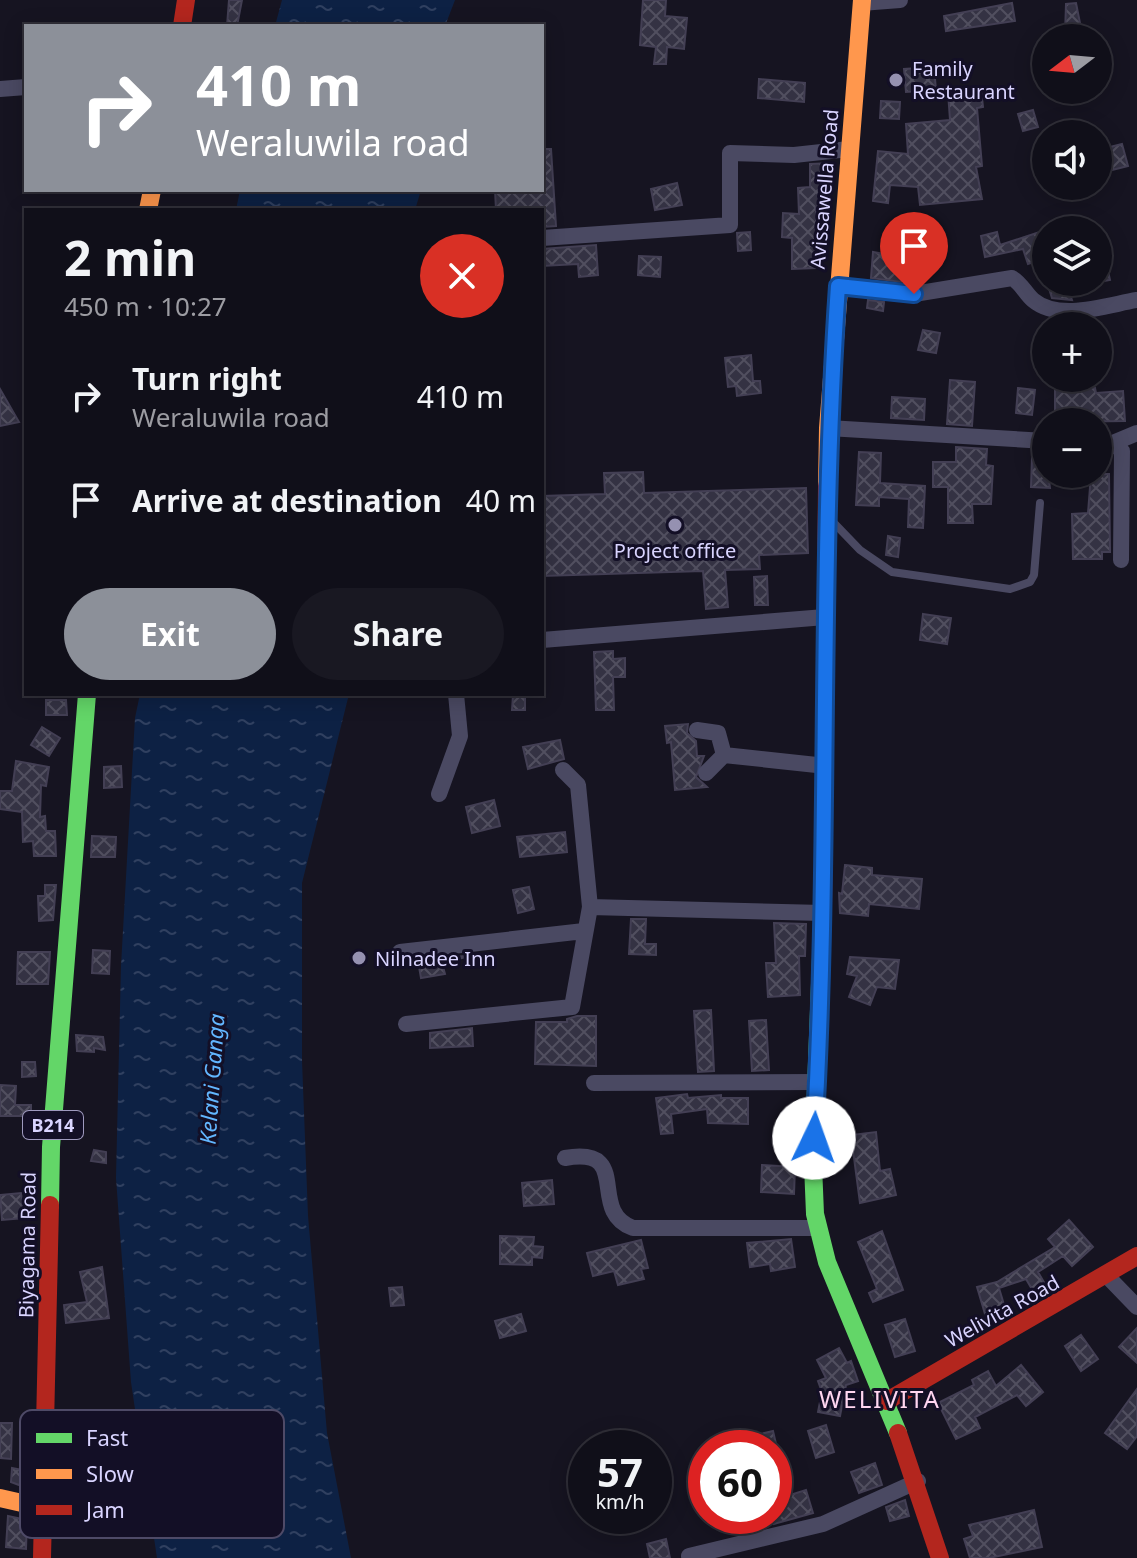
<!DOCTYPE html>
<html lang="en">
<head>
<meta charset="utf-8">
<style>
	body { margin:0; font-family:"Noto Sans",sans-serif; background:#191822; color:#f1f3f6; height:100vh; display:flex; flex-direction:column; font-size:30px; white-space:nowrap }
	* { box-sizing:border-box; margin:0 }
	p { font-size:26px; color:#9c9ca2 }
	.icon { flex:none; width:44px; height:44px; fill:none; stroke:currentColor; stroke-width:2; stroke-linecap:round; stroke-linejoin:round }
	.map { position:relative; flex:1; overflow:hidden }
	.side { position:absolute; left:24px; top:208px; width:520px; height:488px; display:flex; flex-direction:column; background:#100f19; border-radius:0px; box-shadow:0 4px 20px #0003,0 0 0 2px #302f38 }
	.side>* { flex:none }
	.banner { position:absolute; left:24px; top:24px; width:520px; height:168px; border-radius:0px; box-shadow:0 4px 20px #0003,0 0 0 2px #302f38; background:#8c9099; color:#fff; overflow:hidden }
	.needle { width:52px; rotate:254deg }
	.buttons { position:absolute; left:1032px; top:24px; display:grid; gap:16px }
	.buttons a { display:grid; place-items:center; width:80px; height:80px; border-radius:50%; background:#100f19; box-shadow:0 4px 20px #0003,0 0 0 2px #302f38; font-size:40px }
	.speed { position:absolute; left:568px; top:1430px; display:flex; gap:16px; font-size:40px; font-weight:700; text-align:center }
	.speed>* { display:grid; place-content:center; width:104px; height:104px; border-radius:50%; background:#100f19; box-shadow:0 4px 20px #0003,0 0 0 2px #302f38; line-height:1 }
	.speed small { font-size:20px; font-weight:400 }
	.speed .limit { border:12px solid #d22; background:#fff; color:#111 }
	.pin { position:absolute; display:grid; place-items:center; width:68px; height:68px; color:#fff; margin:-82px -34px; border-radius:50% 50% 50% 0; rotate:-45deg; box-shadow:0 0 8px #0007 }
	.pin .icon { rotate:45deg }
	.me { position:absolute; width:88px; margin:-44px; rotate:3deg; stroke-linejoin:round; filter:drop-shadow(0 0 6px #0008) }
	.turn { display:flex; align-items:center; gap:28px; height:168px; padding:0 40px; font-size:36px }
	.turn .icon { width:104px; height:104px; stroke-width:2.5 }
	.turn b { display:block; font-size:56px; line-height:68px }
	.round { display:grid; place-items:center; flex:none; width:84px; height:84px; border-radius:42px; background:#191822 }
	.head { display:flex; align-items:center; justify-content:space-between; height:136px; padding:0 40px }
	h1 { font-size:48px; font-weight:700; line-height:60px }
	.action { display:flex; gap:16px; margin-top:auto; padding:16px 40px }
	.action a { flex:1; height:92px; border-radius:48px; background:#8c9099; color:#fff; font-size:32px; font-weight:700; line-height:92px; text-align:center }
	.action a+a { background:#191822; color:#f1f3f6 }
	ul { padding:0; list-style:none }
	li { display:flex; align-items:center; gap:24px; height:104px; padding:0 40px }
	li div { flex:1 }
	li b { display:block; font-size:30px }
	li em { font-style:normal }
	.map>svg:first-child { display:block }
	.water { fill:url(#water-ripples) }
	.building { fill:url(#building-cross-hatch); stroke:#433f54; stroke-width:2 }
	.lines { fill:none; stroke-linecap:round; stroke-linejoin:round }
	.lane { stroke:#4a4962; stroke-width:8 }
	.street { stroke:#4a4962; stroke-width:16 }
	.fast { stroke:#63d668; stroke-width:18 }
	.slow { stroke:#ff974d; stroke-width:18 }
	.jam { stroke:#b3261e; stroke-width:18 }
	.route-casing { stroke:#114b97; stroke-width:20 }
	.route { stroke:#1a73e8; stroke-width:14 }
	.poi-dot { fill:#9591b1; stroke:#130f26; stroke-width:3 }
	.labels { text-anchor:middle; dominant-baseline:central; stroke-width:6; stroke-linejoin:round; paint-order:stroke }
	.shield { fill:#130f26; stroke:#9e99be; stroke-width:2 }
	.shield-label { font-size:18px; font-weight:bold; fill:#d9d4ff }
	.poi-label { font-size:20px; fill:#d9d4ff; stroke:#130f26; text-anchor:start }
	.street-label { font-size:20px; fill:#d9d4ff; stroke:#130f26 }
	.water-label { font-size:22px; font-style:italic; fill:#62b6ff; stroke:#130f26 }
	.quarter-label { font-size:24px; letter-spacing:2px; fill:#ffd6f0; stroke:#130f26 }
	.key { fill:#130f26; stroke:#4e4a67; stroke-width:2 }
	.key-label { font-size:22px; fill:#d9d4ff }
</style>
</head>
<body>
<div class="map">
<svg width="1137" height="1558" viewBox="0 0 1137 1558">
	<defs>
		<pattern id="water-ripples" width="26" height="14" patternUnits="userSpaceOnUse" patternTransform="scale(2)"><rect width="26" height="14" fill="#0d2144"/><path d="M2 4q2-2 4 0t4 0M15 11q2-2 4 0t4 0" fill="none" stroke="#304060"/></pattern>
		<pattern id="building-cross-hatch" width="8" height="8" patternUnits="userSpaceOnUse" patternTransform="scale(2)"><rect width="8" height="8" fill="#343243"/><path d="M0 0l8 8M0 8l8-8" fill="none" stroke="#514f5f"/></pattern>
	</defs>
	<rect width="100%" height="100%" fill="#161421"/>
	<path class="water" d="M282,0H455L445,26H275Z
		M240,190H421L415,210H236Z
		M140,694H349L302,883V1061L308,1216L327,1433L351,1558H157L131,1382L116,1178L121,966L135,718Z"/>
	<path class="building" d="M229,0H242L237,26H227Z
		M643,0H666L665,16L687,18L684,49L667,47L666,64H654L656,47L640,45Z
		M1012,3L1015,21L946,31L944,16Z
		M1076,3L1082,33L1065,34L1066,4Z
		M934,67L936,90L906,92L904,69Z
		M759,79L805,83L804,102L758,98Z
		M981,89L983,107L977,108L982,166L976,167L982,199L920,205L918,187L890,185L888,203L873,201L878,151L908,154L906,124L950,120L948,92Z
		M881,101L900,102L899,119L880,118Z
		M1033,110L1038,127L1023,131L1018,114Z
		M1122,144L1128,166L1112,170L1106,148Z
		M542,149H551L556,226L542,227V210H496L495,190H542Z
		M833,163L832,182H828L829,207H816V241L826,242V253L816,252V268L792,269V238L782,237L783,213L799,214L798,188L810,187V164Z
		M677,183L682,205L655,210L651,189Z
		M1046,230V258L1028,264L1023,249L985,257L981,236L997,232L1000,245Z
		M750,232L751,250L738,251L737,233Z
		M894,232L923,236L920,262L904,260L901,282L871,278L873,252L890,255Z
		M596,245L598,275L579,277L578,264L542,266V249Z
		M1103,248L1110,280L1098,282V249Z
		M639,256L661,257L660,277L638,275Z
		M1047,282H1066L1072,300L1052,298Z
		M868,300L884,302L883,311L867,308Z
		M923,330L940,333L936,353L918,350Z
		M751,355L753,381H760L761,393L737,396L736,386L728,387L725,358Z
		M950,380L975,382L972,426L947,424Z
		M1018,388L1035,390L1032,415L1016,413Z
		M1076,388H1095L1096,393L1123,391L1125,421L1055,422V390Z
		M0,389L19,422L0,426Z
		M892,397L925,399L924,420L891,418Z
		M956,447L987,449L986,465L993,466L991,504H972L973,523H948V487H933V462H956Z
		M859,452L881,453L880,483L925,486L923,528L908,527L909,499L879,497V506L856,505Z
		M1032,458H1046L1050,488L1031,487Z
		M643,472L644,493L806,488L808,553L759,555L760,569L725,570L728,607L706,609L703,571L542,576V496L605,494L604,473Z
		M1091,474H1109L1110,552H1102V559H1073L1072,514L1088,513Z
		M888,536L900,538L898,557L886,555Z
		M767,576L768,605H755L754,577Z
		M923,614L951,618L947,644L920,640Z
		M613,651V659L625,658V677H613L614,710H596L594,652Z
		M513,695L525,696V710H512Z
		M46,700H66L67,715H46Z
		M688,724L687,733L696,741L697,756H704L696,777L707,787L675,790L671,742L667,743L665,726Z
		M42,727L60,738L49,756L31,745Z
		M560,740L564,759L528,769L523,747Z
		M16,761L49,767L46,786L41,785L40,817L45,816L46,831H55L56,856H34L33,841L23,842L22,812L0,809V791H12Z
		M121,766L122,787L104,788V767Z
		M494,800L500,826L472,833L466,807Z
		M565,832L567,852L520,857L517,837Z
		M92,836L116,837L115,857H91Z
		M845,865L872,868V875L922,879L919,909L869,904L868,916L840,913L839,893L842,894Z
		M45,885H56L53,920L39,921L38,896H45Z
		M529,887L534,909L518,913L513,890Z
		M631,919H646L645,944H656V955L629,954Z
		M774,923L806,924L805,956H799L800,995L768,997L766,963H776Z
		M93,950L110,951L109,974L92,973Z
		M18,952H50L48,984H17Z
		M474,955L442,963L445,974L421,978L418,961Z
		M850,957L899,960L895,989L877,987L870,1005L849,997L857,976L847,974Z
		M711,1010L714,1071L698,1072L694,1011Z
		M577,1016H596V1066L535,1064L536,1022H567V1019Z
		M766,1020L769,1070L752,1071L749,1021Z
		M472,1028L473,1046L430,1048V1033Z
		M76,1035L103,1037L105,1050L94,1048V1052L77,1051Z
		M22,1062H35L36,1076L22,1077Z
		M0,1085L16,1086L15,1105H31V1116H0Z
		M687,1094L688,1098L721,1095V1098H748V1124L708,1123L707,1109L671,1114L673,1133L661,1134L656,1098Z
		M788,1124L799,1125L798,1138L787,1137Z
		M876,1132L880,1171L890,1169L896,1195L860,1203L851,1135Z
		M94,1150L106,1152V1163L91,1161Z
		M762,1165L795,1167L794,1194L761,1192Z
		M552,1180L554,1204L524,1206L522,1183Z
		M21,1193L24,1218L2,1220L0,1195Z
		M1069,1220L1093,1247L1072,1266L1063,1256L1038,1272L1049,1291L1037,1298L1026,1279L999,1288L1005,1308L985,1314L977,1287L997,1282L1055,1247L1048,1239Z
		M882,1231L903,1290L873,1302L869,1293L877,1289L858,1242Z
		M500,1236L534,1237L533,1246L543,1247L542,1258L532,1257V1265L500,1264Z
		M791,1239L795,1267L771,1271L770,1264L750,1267L747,1243Z
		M641,1240L648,1268L641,1269L644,1279L618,1285L614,1271L593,1276L587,1253Z
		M102,1267L109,1318L66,1323L64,1305L87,1302L80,1272Z
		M402,1287L404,1305L391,1306L389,1288Z
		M521,1314L526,1331L500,1338L495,1321Z
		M905,1319L915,1351L895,1357L885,1325Z
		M1137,1328V1363L1119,1347Z
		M1081,1335L1098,1359L1081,1371L1065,1346Z
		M839,1348L847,1363L851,1361L858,1381L846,1385L840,1416L818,1412L822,1392L818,1381L826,1378L817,1360Z
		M1021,1365L1043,1392L1026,1406L1017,1395L975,1417L980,1428L956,1439L938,1403L974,1385L972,1380L988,1371L996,1386Z
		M1137,1389V1436L1127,1449L1105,1433Z
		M0,1423H12L11,1459L0,1458Z
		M826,1425L834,1452L816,1458L808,1431Z
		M773,1431L777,1448H751L748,1437Z
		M875,1463L882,1485L859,1493L851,1472Z
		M12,1468L28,1471L27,1488L11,1482Z
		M806,1490L813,1513L774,1524V1500Z
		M905,1500L909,1516L890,1521L886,1507Z
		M1034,1510L1042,1547L989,1558H970L964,1539L973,1536L969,1525Z
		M8,1516L27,1520L26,1549L6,1547Z
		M666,1539L670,1558H650L647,1544Z"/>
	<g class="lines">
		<path class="lane" d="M834,523L860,550L892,572L1010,589L1030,582L1034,575L1040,503"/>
		<path class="street" d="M861,3L900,0
			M0,89L26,87
			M542,238L730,225V153L794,155L849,149
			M838,286L914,294L1012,278C1022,284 1025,293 1033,300C1059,322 1107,305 1137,300
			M828,428L1046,441
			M1098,443H1113L1137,433
			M1113,443L1122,451L1121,560
			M542,640L825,617
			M697,730L718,733L724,755
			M706,773L724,755L826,766
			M439,794L460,736L456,694
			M590,907L823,913
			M400,952L584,931
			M406,1024L572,1007L590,907L578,785L563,770
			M594,1083L817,1082
			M565,1158C634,1146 586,1211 633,1228H817
			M1107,1276L1137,1307
			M689,1556L823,1524L918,1481"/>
		<path class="fast" d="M823,906L813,1165L815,1214L827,1262L898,1433
			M50,1205L51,1147L87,694"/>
		<path class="slow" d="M148,210L152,190
			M827,486L828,428L862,0
			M0,1498L44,1508"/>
		<path class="jam" d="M182,26L186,0
			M823,906L827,486
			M887,1401L1137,1256
			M898,1433L940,1558
			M42,1558L50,1205"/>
	</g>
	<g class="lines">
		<defs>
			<path id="route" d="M814,1138C831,854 818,569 838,286L914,294"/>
		</defs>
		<use href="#route" class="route-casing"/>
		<use href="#route" class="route"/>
	</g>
	<g class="poi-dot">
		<circle cx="896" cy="80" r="8"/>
		<circle cx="675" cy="525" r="8"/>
		<circle cx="359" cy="958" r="8"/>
	</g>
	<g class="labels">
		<rect class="shield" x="23" y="1111" width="60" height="28" rx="6"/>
		<g class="shield-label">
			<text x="53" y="1125">B214</text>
		</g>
		<g class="poi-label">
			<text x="912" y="68">Family<tspan x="912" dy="23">Restaurant</tspan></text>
			<text x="675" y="550" text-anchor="middle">Project office</text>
			<text x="375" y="958">Nilnadee Inn</text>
		</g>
		<g class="street-label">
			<text transform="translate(824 189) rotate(-85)">Avissawella Road</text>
			<text transform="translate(27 1245) rotate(-89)">Biyagama Road</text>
			<text transform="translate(1002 1311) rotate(-29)">Welivita Road</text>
		</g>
		<g class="water-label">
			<text transform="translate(211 1079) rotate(-86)">Kelani Ganga</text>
		</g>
		<g class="quarter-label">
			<text x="880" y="1398">WELIVITA</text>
		</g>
	</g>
	<rect x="20" y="1410" width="264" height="128" rx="12" class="key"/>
	<rect x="36" y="1433" width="36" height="10" fill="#63d668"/>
	<rect x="36" y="1469" width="36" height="10" fill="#ff974d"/>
	<rect x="36" y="1505" width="36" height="10" fill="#b3261e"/>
	<g class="key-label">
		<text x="86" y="1446">Fast</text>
		<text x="86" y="1482">Slow</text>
		<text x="86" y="1518">Jam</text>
	</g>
</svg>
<div class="buttons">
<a><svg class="needle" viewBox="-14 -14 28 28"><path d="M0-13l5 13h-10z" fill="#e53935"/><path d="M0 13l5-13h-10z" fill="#9c9ca2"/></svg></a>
<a><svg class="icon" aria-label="sound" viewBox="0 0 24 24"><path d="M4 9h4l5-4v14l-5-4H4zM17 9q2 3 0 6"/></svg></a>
<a><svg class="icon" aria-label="layers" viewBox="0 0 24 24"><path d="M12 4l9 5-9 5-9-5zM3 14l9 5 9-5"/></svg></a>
<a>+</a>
<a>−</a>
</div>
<div class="speed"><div>57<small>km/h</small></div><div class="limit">60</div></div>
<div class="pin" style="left:914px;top:294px;background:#d93025"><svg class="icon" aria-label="arrive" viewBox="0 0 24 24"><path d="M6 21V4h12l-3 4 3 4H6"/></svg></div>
<svg class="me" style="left:814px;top:1138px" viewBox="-20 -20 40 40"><circle r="19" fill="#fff"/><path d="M0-13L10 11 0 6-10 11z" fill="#1a73e8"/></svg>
<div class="banner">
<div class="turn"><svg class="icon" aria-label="right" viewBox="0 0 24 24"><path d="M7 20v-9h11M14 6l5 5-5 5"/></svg><div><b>410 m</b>Weraluwila road</div></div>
</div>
<section class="side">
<div class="head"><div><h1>2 min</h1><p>450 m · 10:27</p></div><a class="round" style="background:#d93025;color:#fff"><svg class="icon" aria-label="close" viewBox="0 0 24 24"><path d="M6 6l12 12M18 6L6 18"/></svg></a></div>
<ul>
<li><svg class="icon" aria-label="right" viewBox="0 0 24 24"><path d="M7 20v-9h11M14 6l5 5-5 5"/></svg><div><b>Turn right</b><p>Weraluwila road</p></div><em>410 m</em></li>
<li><svg class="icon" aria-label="arrive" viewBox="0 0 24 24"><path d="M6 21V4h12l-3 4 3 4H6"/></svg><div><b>Arrive at destination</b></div><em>40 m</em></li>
</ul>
<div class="action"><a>Exit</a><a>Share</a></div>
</section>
</div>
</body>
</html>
